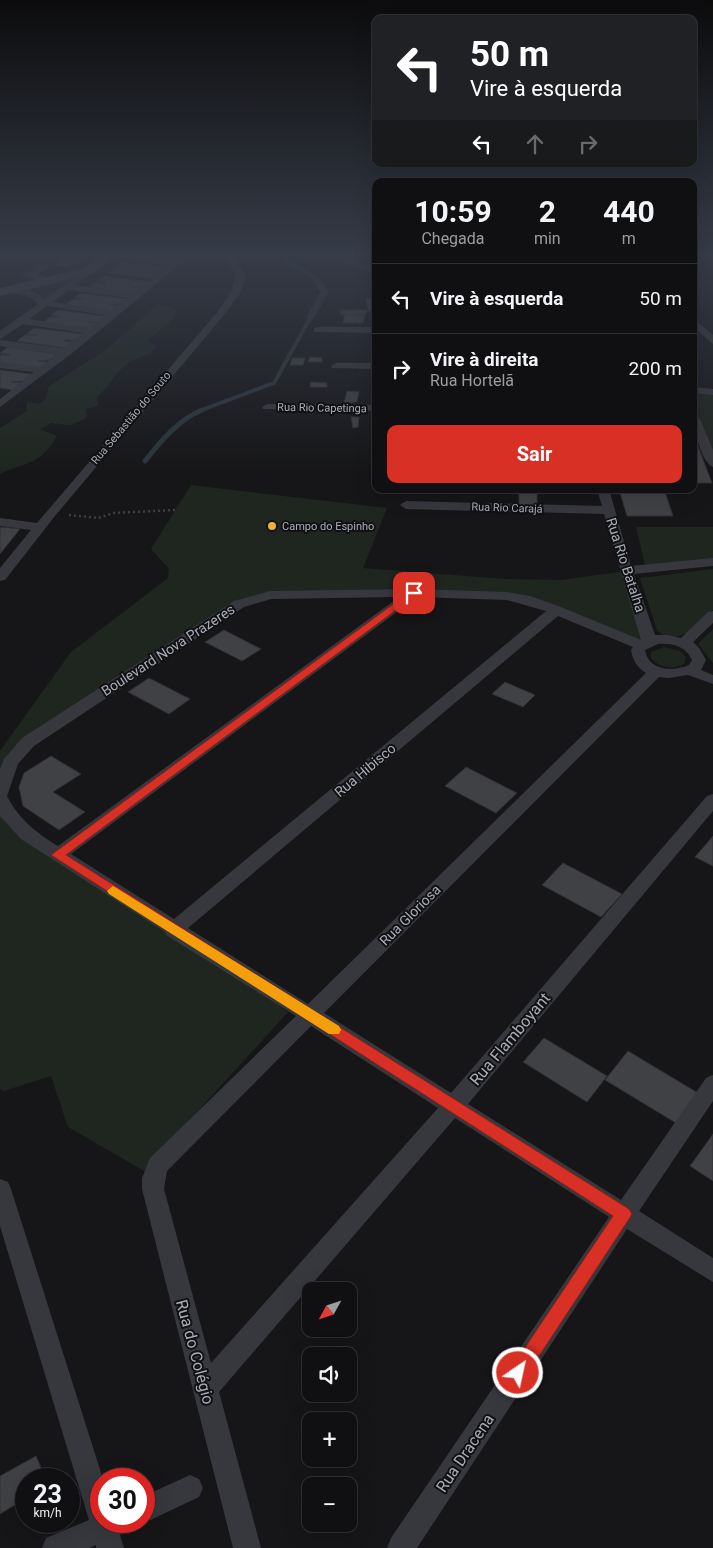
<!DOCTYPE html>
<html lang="pt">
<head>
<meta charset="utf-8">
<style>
	body { margin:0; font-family:Roboto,sans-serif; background:#1e1e20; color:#f1f3f6; height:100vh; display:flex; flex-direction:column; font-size:19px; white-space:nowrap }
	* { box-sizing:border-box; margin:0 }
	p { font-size:16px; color:#9c9d9f }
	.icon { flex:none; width:28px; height:28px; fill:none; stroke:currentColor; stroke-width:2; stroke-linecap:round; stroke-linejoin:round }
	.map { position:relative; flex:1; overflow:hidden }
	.details { position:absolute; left:372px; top:178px; width:325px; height:315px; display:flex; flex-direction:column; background:#101012; border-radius:10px; box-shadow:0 5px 20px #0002,0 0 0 1px #303032 }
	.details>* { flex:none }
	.hud { position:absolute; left:372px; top:15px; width:325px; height:152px; border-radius:10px; box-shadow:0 5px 20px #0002,0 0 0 1px #303032; background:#202124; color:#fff; overflow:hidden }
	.needle { width:32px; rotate:230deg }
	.fabs { position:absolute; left:302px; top:1282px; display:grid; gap:10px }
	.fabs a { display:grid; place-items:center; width:55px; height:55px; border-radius:10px; background:#101012; box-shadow:0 5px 20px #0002,0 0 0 1px #303032; font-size:25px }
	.speed { position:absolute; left:15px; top:1468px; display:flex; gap:10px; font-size:25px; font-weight:700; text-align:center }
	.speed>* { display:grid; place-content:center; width:65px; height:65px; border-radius:50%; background:#101012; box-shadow:0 5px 20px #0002,0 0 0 1px #303032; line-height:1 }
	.speed small { font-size:12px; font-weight:400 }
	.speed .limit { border:8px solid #d22; background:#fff; color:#111 }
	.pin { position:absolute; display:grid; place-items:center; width:42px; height:42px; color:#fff; margin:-21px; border-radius:10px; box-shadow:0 2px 8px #0006 }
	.me { position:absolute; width:55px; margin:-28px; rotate:34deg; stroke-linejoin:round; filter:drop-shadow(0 0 4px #0008) }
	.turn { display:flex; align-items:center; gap:18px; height:105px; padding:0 15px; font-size:22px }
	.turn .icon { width:65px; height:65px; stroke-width:2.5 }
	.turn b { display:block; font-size:35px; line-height:42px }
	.lanes { display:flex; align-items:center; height:48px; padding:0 15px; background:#0003; justify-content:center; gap:25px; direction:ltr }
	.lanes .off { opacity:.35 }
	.eta { display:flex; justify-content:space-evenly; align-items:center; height:85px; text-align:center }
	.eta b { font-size:30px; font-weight:700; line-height:35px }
	.action { display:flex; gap:10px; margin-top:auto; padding:10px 15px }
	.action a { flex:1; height:58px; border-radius:10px; background:#d93025; color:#fff; font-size:20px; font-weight:700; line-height:58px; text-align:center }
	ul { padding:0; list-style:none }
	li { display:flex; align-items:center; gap:15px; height:70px; padding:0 15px; border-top:1px solid #303032 }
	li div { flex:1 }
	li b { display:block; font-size:19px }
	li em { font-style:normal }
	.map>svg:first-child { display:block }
	.green { fill:#1e261f }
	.water { fill:#2c353c }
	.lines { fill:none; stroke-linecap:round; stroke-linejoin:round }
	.stream-far1 { stroke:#2c353c; stroke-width:4 }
	.stream { stroke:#2c353c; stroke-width:5 }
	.building { fill:#404145; stroke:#303034 }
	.path-far1 { stroke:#3d3f44; stroke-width:2; stroke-dasharray:1 2.5; stroke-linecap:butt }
	.path { stroke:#3d3f44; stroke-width:2.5; stroke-dasharray:2 3; stroke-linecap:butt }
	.street { fill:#37383d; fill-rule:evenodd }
	.secondary { fill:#45474d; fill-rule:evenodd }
	.route { fill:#d93025; stroke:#8d1f18 }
	.slow { fill:#f59e0b }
	.poi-dot { fill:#f2b134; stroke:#111113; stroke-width:2 }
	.labels { text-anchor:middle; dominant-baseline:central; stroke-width:4; stroke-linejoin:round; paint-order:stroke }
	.far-street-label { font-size:11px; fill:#a8adb8; stroke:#111113 }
	.far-poi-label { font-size:11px; fill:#a8adb8; stroke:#111113; text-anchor:start }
	.street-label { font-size:14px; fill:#a8adb8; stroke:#111113 }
	.near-street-label { font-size:16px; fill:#a8adb8; stroke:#111113 }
</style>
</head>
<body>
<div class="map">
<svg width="713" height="1548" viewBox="0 0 713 1548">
	<rect width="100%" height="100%" fill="#161618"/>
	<path class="green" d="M74,278L44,300L38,292L26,289Z
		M158,304L177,310L171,321L147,341L157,346C151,356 139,356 130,362C115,372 109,387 97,397L98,406L86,409L87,418L71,425L51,423L40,429L57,436C39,466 28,461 0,474V428L27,411V402L39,404L46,398L49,386L107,349Z
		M694,390L713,392V463L694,419Z
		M191,485L387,508L363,568L505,579L561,580L626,571L646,643L556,610L478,594L253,599L28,742L0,794V751L71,652L168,578L169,569L151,549Z
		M636,527H713V562L646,569Z
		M713,569V610C699,623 677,650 657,630L640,578Z
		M713,629V663L698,644Z
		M664,647L680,651L686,657L684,664C673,670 659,668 651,658V652Z
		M0,798L5,811L288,1012L159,1154L146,1172L68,1127L51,1076L4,1091L0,1089Z"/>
	<path class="water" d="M284,255H289L291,261L317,276L329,292L313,319L306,318L320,292L310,276L285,263Z"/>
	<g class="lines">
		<path class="stream-far1" d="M199,411L274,383L314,311"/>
		<path class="stream" d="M145,461C160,442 179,419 202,410"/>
	</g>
	<path class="building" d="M131,255H181L170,257L178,258L173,263Z
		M65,258L79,260L68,267L53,266Z
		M122,262L166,267L160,272H150L159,273L153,278L108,273L114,268L124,269L125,268L116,267Z
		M35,265L50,266L36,274L46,278L37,280L21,275L35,270L30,269Z
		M103,276L148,282L142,287H132L140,288L134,293L89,288L95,282L105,284L106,282L97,281Z
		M80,293L127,299L120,304L110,305L118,306L112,311L65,305L72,300L84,299L74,298Z
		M366,298H376V312L368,311Z
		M58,310L105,316L98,322H88L97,323L90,329L42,323L50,317H61L51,315Z
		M340,310H368L365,315H341Z
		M345,315H365L363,323H343Z
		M34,328L82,334L75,341L66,339L64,341L73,342L66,348L17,341L25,335H37L27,334Z
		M8,347L57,354L49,360L38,361L47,362L40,368L0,363V355H10L0,353Z
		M310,357L322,358V362H308Z
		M292,358H305L303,365H290Z
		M0,370L31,374L23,381L11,382L21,383L13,390L0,388Z
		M311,382L327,383V387H310Z
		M347,391L359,392L357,402L344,403Z
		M351,417H359L358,427L353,428Z
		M694,436L712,483H694Z
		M519,489H537V507L519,506Z
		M619,489H664L673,516H627Z
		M1,527L20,529L0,554V529Z
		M224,630L261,649L242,661L205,642Z
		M149,678L190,699L169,714L128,692Z
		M505,682L535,695L523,707L492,694Z
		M51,756L81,774L53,792L85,812L59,830L23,806L19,787L24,773Z
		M466,767L517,793L496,813L445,786Z
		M713,836V866L695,857Z
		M563,863L622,894L601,917L542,885Z
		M544,1038L607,1076L587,1102L523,1062Z
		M628,1051L698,1093L676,1123L605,1080Z
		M713,1134V1181L690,1166Z
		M36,1456L46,1479H26V1498L0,1514V1476Z"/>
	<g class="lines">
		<path class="path-far1" d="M245,260L259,255"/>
		<path class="path" d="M69,515L98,518L114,513L175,510"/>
		<path class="street" d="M105,255H132L174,261L181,255H191L71,354L0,407V399L34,372L0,368V362L41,367L57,354L0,346V340L63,348L83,333L23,324L0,339V331L38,304C27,292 18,295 4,292V288C19,285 33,288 44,299L89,268L92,269V273L75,285L134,293L168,266ZM69,290L128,298L111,311L53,302ZM47,306L105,315L90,328L29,319Z
			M223,255H232L246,275L241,292L225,314L55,516L5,580L0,581V568L31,530L0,526V518L37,523L219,310L231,292L236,275Z
			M322,255H336L376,268V274Z
			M707,255H713V261L710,260Z
			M694,319L713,335V344L694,327Z
			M317,327H376V333L314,332V328Z
			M336,363H376V369L332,368L331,366Z
			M694,387L713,389V395L694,393Z
			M267,404L376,405V411L263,409L262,407Z
			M694,416L700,419L713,450V467C701,463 693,427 694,416Z
			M597,489H609L631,566L713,558V566L634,574L655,635H667L681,638L708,612L713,611V623L693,642L699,648L706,660L701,670L713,675V684L688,675L669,678L659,677L324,1013L451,1093L707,796L713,794V811L468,1104L621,1200L706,1078L713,1075V1101L639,1211L713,1258V1282L627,1229L417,1548H387L391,1538L609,1217L455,1118L219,1392L261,1548H233L142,1189V1178L150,1158L296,1016L166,935L165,932L21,839L0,816V769L4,759L22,738L234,601L270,591L414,589L507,592L530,596L561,607L641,640L604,514L406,509L400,505L406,501L602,506ZM399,597L58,846C35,832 19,819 7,796L18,764L34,746L244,607L271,599ZM417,597L507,600L546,611L174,919L71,854ZM558,616L633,647L631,650C633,661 637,667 646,673L308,1004L188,928ZM658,644C672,643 686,646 692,660L689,665C672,672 649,671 645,650ZM311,1026L438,1108L211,1363L164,1189L167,1171Z
			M0,1179L8,1182L11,1189L103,1479L101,1521H133L130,1531L120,1535L124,1548H96V1545L89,1548H42L46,1538L89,1520L0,1226Z
			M190,1475L199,1479L203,1488L199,1497L144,1523L139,1521H144V1496Z"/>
		<path class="secondary" d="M101,255H115L93,274L0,296V288L85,268Z"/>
	</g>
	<linearGradient id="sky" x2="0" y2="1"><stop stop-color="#0c0c0d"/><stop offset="0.54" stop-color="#363c48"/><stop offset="1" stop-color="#363c48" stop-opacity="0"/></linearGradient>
	<rect width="713" height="472" fill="url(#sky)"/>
	<path class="route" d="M411,591L419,593L66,855L629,1209L632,1214L629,1219L524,1379L518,1382L512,1379L509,1373L512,1367L613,1216L51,855Z"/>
	<path class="slow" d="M113,886L339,1026L341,1030L339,1034H329L109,894L107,891Z"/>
	<circle class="poi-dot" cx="272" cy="526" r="5"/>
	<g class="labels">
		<g class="far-street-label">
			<text transform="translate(322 408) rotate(1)">Rua Rio Capetinga</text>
			<text transform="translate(131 418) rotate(-50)">Rua Sebastião do Souto</text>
			<text transform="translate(507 508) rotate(2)">Rua Rio Carajá</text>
		</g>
		<g class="far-poi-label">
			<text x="282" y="526">Campo do Espinho</text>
		</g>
		<g class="street-label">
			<text transform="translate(626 565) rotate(72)">Rua Rio Batalha</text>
			<text transform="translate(168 650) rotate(-33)">Boulevard Nova Prazeres</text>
			<text transform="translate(365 770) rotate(-40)">Rua Hibisco</text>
			<text transform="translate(410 915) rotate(-45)">Rua Gloriosa</text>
		</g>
		<g class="near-street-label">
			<text transform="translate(510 1039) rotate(-50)">Rua Flamboyant</text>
			<text transform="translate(195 1352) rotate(75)">Rua do Colégio</text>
			<text transform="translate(465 1453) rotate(-56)">Rua Dracena</text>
		</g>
	</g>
</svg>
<div class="fabs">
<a><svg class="needle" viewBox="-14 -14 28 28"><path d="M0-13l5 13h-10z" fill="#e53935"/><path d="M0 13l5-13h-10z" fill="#9c9d9f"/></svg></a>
<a><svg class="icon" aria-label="sound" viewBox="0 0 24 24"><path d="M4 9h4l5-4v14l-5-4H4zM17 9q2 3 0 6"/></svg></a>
<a>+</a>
<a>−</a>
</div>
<div class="speed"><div>23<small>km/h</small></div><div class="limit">30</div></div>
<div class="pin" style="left:414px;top:593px;background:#d93025"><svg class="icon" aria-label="arrive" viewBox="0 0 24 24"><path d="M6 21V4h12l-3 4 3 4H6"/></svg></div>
<svg class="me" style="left:518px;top:1373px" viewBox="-20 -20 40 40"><circle r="17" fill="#d93025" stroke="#fff" stroke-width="3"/><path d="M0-11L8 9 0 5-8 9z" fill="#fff"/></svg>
<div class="hud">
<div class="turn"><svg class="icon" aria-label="left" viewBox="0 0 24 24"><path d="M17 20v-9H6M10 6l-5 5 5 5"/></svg><div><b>50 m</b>Vire à esquerda</div></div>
<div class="lanes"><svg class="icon" aria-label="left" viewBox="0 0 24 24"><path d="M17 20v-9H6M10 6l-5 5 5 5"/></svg><svg class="icon off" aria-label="ahead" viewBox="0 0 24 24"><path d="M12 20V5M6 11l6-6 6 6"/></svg><svg class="icon off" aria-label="right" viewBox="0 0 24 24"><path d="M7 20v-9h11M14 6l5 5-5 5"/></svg></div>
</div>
<section class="details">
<div class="eta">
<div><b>10:59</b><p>Chegada</p></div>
<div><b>2</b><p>min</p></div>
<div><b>440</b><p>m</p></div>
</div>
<ul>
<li><svg class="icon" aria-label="left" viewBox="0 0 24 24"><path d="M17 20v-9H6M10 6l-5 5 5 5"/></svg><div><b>Vire à esquerda</b></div><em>50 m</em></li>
<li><svg class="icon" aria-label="right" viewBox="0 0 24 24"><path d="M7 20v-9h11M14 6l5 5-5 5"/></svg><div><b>Vire à direita</b><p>Rua Hortelã</p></div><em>200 m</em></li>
</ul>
<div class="action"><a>Sair</a></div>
</section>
</div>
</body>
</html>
